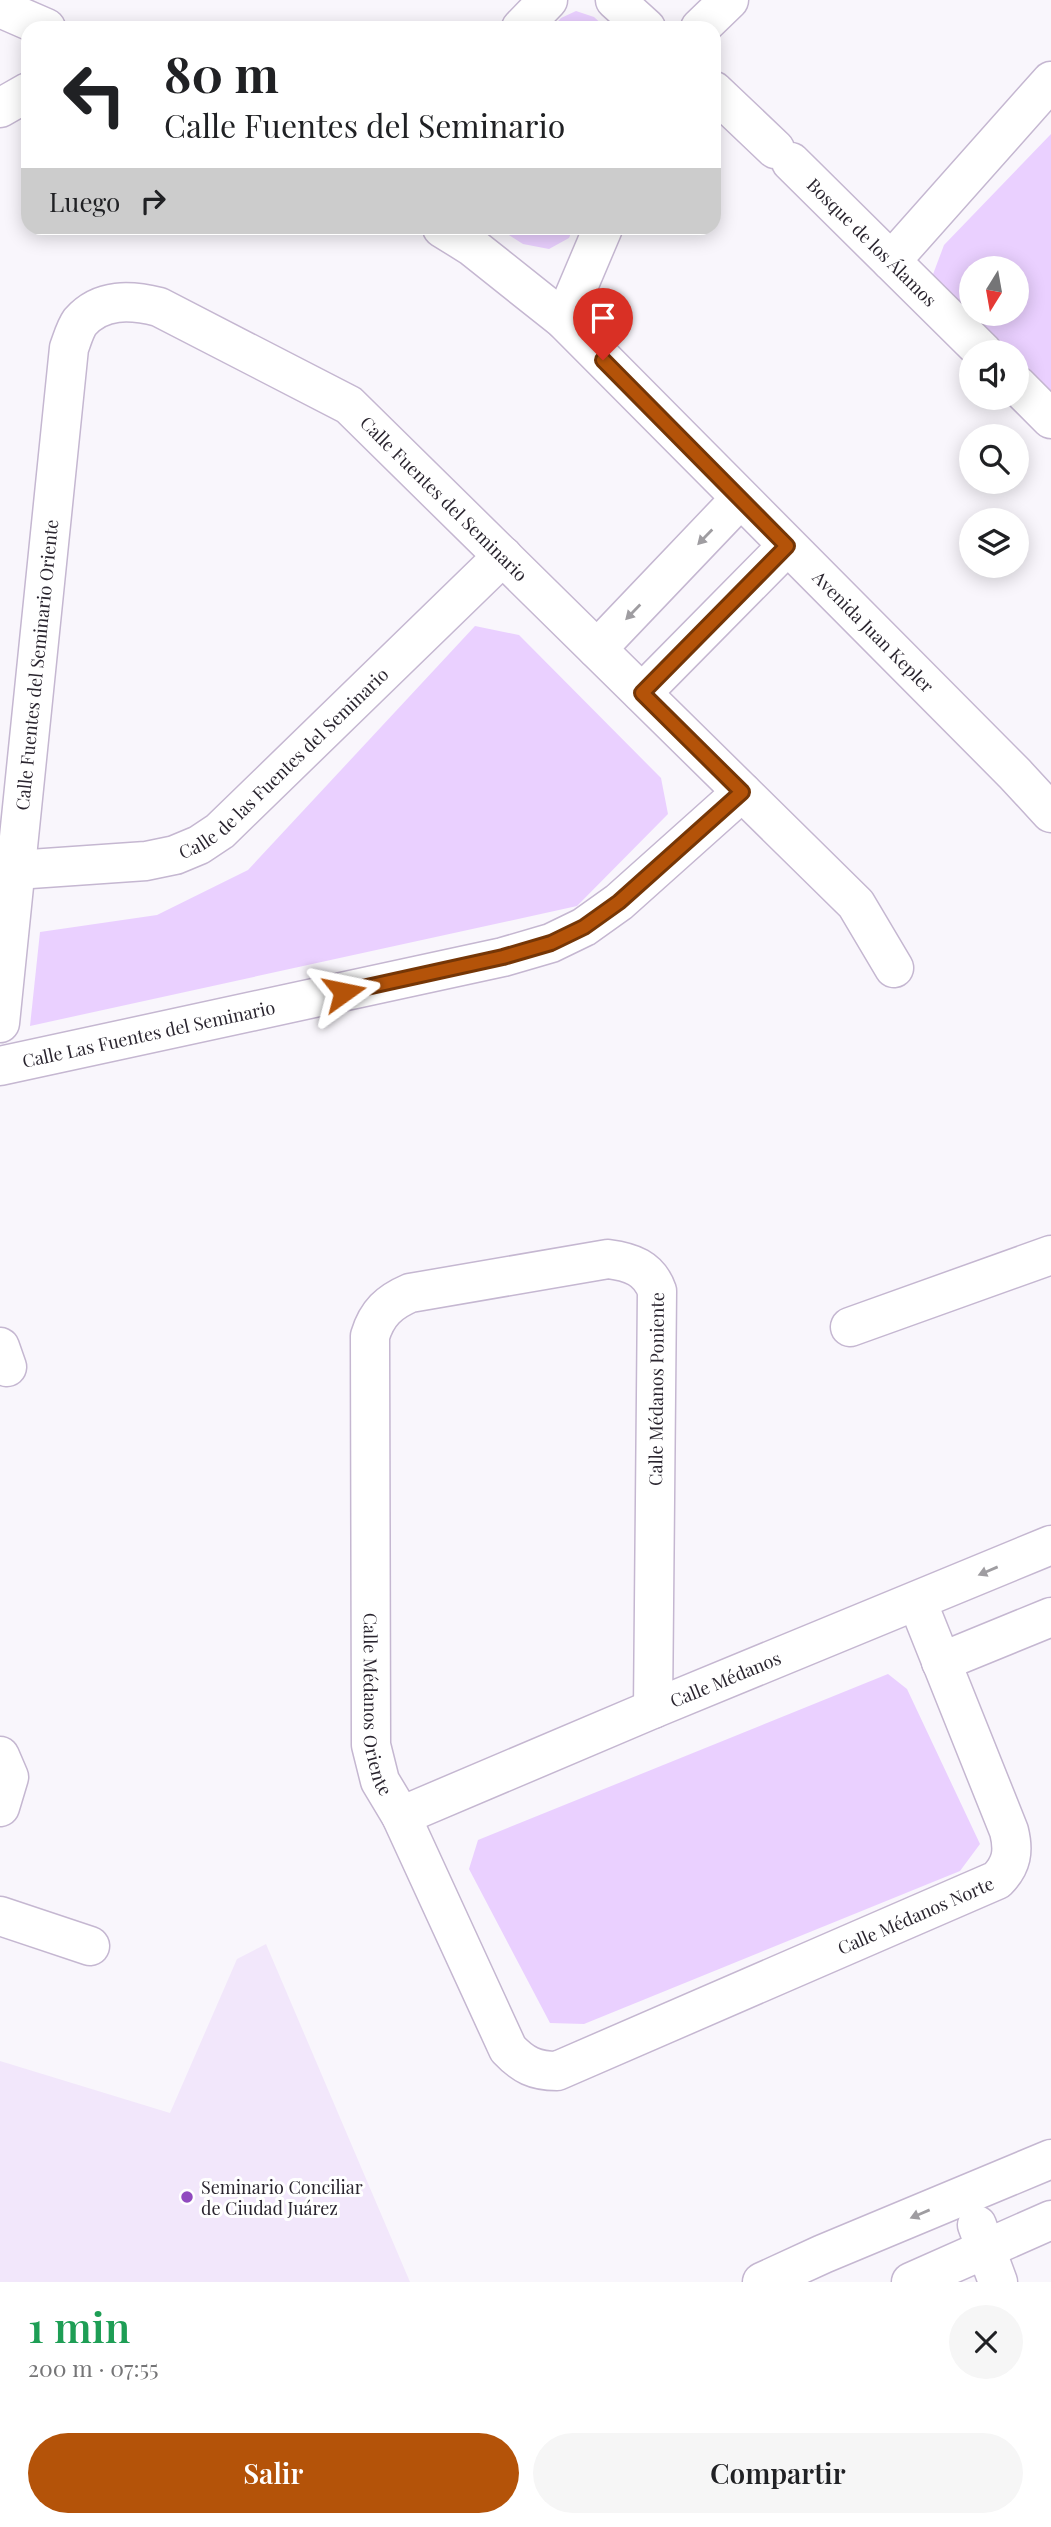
<!DOCTYPE html>
<html lang="es">
<head>
<meta charset="utf-8">
<style>
	body { margin:0; font-family:"Playfair Display",serif; background:#f6f6f6; color:#202124; height:100vh; display:flex; flex-direction:column; font-size:26px; white-space:nowrap }
	* { box-sizing:border-box; margin:0 }
	p { font-size:23px; color:#757577 }
	.icon { flex:none; width:38px; height:38px; fill:none; stroke:currentColor; stroke-width:2; stroke-linecap:round; stroke-linejoin:round }
	.map { position:relative; height:2282px; overflow:hidden }
	.panel { display:flex; flex-direction:column; background:#fff; flex:1 }
	.panel>* { flex:none }
	.hud { position:absolute; left:21px; top:21px; width:700px; height:214px; border-radius:21px; box-shadow:0 4px 18px #0003; background:#fff; color:#202124; overflow:hidden }
	.needle { width:46px; rotate:191deg }
	.controls { position:absolute; left:959px; top:256px; display:grid; gap:14px }
	.controls a { display:grid; place-items:center; width:70px; height:70px; border-radius:50%; background:#fff; box-shadow:0 4px 18px #0003; font-size:35px }
	.pin { position:absolute; display:grid; place-items:center; width:60px; height:60px; color:#fff; margin:-72px -30px; border-radius:50% 50% 50% 0; rotate:-45deg; box-shadow:0 0 7px #0007 }
	.pin .icon { rotate:45deg }
	.me { position:absolute; width:77px; margin:-38px; rotate:78deg; stroke-linejoin:round; filter:drop-shadow(0 0 5px #0008) }
	.turn { display:flex; align-items:center; gap:24px; height:147px; padding:0 28px; font-size:32px }
	.turn .icon { width:91px; height:91px; stroke-width:2.5 }
	.turn b { display:block; font-size:49px; line-height:60px }
	.then { display:flex; align-items:center; height:66px; padding:0 28px; background:#0003; gap:14px; font-size:26px }
	.round { display:grid; place-items:center; flex:none; width:74px; height:74px; border-radius:37px; background:#f6f6f6 }
	.headline { display:flex; align-items:center; justify-content:space-between; height:119px; padding:0 28px }
	h1 { font-size:42px; font-weight:600; line-height:52px; color:#1e9e55 }
	.primary-button { display:flex; gap:14px; margin-top:auto; padding:14px 28px }
	.primary-button a { flex:1; height:80px; border-radius:42px; background:#b45309; color:#fff; font-size:28px; font-weight:600; line-height:80px; text-align:center }
	.primary-button a+a { background:#f6f6f6; color:#202124 }
	.map>svg:first-child { display:block }
	.built { fill:#f2e7fb }
	.green { fill:#ead0ff; fill-rule:evenodd }
	.lines { fill:none; stroke-linecap:round; stroke-linejoin:round }
	.minor-casing { stroke:#c5b7d1; stroke-width:41 }
	.tertiary-casing { stroke:#c5b7d1; stroke-width:41 }
	.minor { stroke:#fff; stroke-width:38 }
	.tertiary { stroke:#fff; stroke-width:38 }
	.oneway { fill:#9f9da1 }
	.route-casing { stroke:#753606; stroke-width:18 }
	.route { stroke:#b45309; stroke-width:12 }
	.poi-dot { fill:#914bbf; stroke:#fff; stroke-width:2.5 }
	.labels { text-anchor:middle; dominant-baseline:central; stroke-width:6; stroke-linejoin:round; paint-order:stroke }
	.street-label { font-size:18px; fill:#2a252f; stroke:#fff }
	.poi-label { font-size:18px; fill:#2a252f; stroke:#fff; text-anchor:start }
</style>
</head>
<body>
<div class="map">
<svg width="1051" height="2282" viewBox="0 0 1051 2282">
	<rect width="100%" height="100%" fill="#f9f6fc"/>
	<path class="built" d="M266,1944L410,2282H0V2061L170,2113L237,1959Z"/>
	<path class="green" d="M576,11L594,17L606,28H552L561,18Z
		M1051,134V399L1017,364V352H1005L932,277L944,245ZM971,268H1017V313H971Z
		M498,228H573L569,238L549,249L523,244Z
		M475,626L519,635L661,778L668,814L577,906L30,1026L40,932L157,915L248,870Z
		M888,1674L907,1689L980,1844L960,1871L584,2024L550,2023L469,1869L478,1840Z"/>
	<g class="lines">
		<defs>
			<g id="minor">
				<path d="M615,0L646,28"/>
				<path d="M521,28L548,0"/>
				<path d="M700,28L729,0"/>
				<path d="M714,91L775,149"/>
				<path id="s1" d="M791,162L983,352"/>
				<path d="M891,261L1051,81"/>
				<path d="M564,320L603,228"/>
				<path d="M1017,385L1051,419"/>
				<path d="M597,649L740,499"/>
				<path d="M642,693L787,546"/>
				<path id="s2" d="M16,870L146,861L175,855L199,845L220,831L503,556"/>
				<path id="s3" d="M0,1023L69,348C72,340 75,329 80,322C101,298 131,300 159,307L349,405L856,904L894,968"/>
				<path id="s4" d="M0,1066L503,957L551,943L584,927L619,902L742,792"/>
				<path d="M850,1327L1051,1255"/>
				<path d="M0,1347L7,1367"/>
				<path d="M941,1662L1051,1617"/>
				<path id="s5" d="M653,1709L657,1291C649,1268 631,1262 608,1259L410,1293C389,1302 377,1313 370,1336L371,1745L380,1781L401,1816L508,2049C523,2065 535,2071 557,2071L997,1880C1012,1865 1014,1851 1009,1831L917,1601"/>
				<path d="M0,1756L9,1777L0,1807"/>
				<path id="s6" d="M401,1816L653,1709L1051,1545"/>
				<path d="M0,1916L90,1946"/>
				<path d="M977,2225L998,2282"/>
				<path d="M762,2282L823,2254L1051,2159"/>
				<path d="M911,2282L1051,2220"/>
			</g>
			<g id="tertiary">
				<path d="M0,8L46,28"/>
				<path d="M0,108L28,92"/>
				<path id="s7" d="M442,228L471,246L564,320L1015,774L1051,813"/>
			</g>
		</defs>
		<use href="#minor" class="minor-casing"/>
		<use href="#tertiary" class="tertiary-casing"/>
		<use href="#minor" class="minor"/>
		<use href="#tertiary" class="tertiary"/>
	</g>
	<defs><path id="oneway-solid" d="M-6-.8H1V-3.2L6.5 0L1 3.2V.8H-6Z" transform="scale(1.75)"/></defs>
	<g class="oneway">
		<use href="#oneway-solid" transform="translate(705 537) rotate(134)"/>
		<use href="#oneway-solid" transform="translate(633 612) rotate(134)"/>
		<use href="#oneway-solid" transform="translate(988 1571) rotate(157)"/>
		<use href="#oneway-solid" transform="translate(920 2214) rotate(157)"/>
	</g>
	<g class="lines">
		<defs>
			<path id="route" d="M344,992L503,957L551,943L584,927L619,902L742,792L642,693L787,546L603,360"/>
		</defs>
		<use href="#route" class="route-casing"/>
		<use href="#route" class="route"/>
	</g>
	<circle class="poi-dot" cx="187" cy="2197" r="7"/>
	<g class="labels">
		<g class="street-label">
			<text stroke="none"><textPath href="#s1" startOffset="114">Bosque de los Álamos</textPath></text>
			<text stroke="none"><textPath href="#s3" startOffset="1139">Calle Fuentes del Seminario</textPath></text>
			<text stroke="none"><textPath href="#s7" startOffset="592">Avenida Juan Kepler</textPath></text>
			<text stroke="none"><textPath href="#s3" startOffset="360">Calle Fuentes del Seminario Oriente</textPath></text>
			<text stroke="none"><textPath href="#s2" startOffset="303">Calle de las Fuentes del Seminario</textPath></text>
			<text stroke="none"><textPath href="#s4" startOffset="152">Calle Las Fuentes del Seminario</textPath></text>
			<text stroke="none"><textPath href="#s5" startOffset="320">Calle Médanos Poniente</textPath></text>
			<text stroke="none"><textPath href="#s6" startOffset="352">Calle Médanos</textPath></text>
			<text stroke="none"><textPath href="#s5" startOffset="1111">Calle Médanos Oriente</textPath></text>
			<text stroke="none"><textPath href="#s5" startOffset="1932">Calle Médanos Norte</textPath></text>
		</g>
		<g class="poi-label">
			<text x="201" y="2187">Seminario Conciliar<tspan x="201" dy="21">de Ciudad Juárez</tspan></text>
		</g>
	</g>
</svg>
<div class="controls">
<a><svg class="needle" viewBox="-14 -14 28 28"><path d="M0-13l5 13h-10z" fill="#e53935"/><path d="M0 13l5-13h-10z" fill="#757577"/></svg></a>
<a><svg class="icon" aria-label="sound" viewBox="0 0 24 24"><path d="M4 9h4l5-4v14l-5-4H4zM17 9q2 3 0 6"/></svg></a>
<a><svg class="icon" aria-label="search" viewBox="0 0 24 24"><circle cx="10" cy="10" r="6"/><path d="M15 15l6 6"/></svg></a>
<a><svg class="icon" aria-label="layers" viewBox="0 0 24 24"><path d="M12 4l9 5-9 5-9-5zM3 14l9 5 9-5"/></svg></a>
</div>
<div class="pin" style="left:603px;top:360px;background:#d93025"><svg class="icon" aria-label="arrive" viewBox="0 0 24 24"><path d="M6 21V4h12l-3 4 3 4H6"/></svg></div>
<svg class="me" style="left:344px;top:992px" viewBox="-20 -20 40 40"><path d="M0-17L14 15 0 8-14 15z" fill="#b45309" stroke="#fff" stroke-width="4"/></svg>
<div class="hud">
<div class="turn"><svg class="icon" aria-label="left" viewBox="0 0 24 24"><path d="M17 20v-9H6M10 6l-5 5 5 5"/></svg><div><b>80 m</b>Calle Fuentes del Seminario</div></div>
<div class="then">Luego<svg class="icon" aria-label="right" viewBox="0 0 24 24"><path d="M7 20v-9h11M14 6l5 5-5 5"/></svg></div>
</div>
</div>
<section class="panel">
<div class="headline"><div><h1>1 min</h1><p>200 m · 07:55</p></div><a class="round"><svg class="icon" aria-label="close" viewBox="0 0 24 24"><path d="M6 6l12 12M18 6L6 18"/></svg></a></div>
<div class="primary-button"><a>Salir</a><a>Compartir</a></div>
</section>
</body>
</html>
